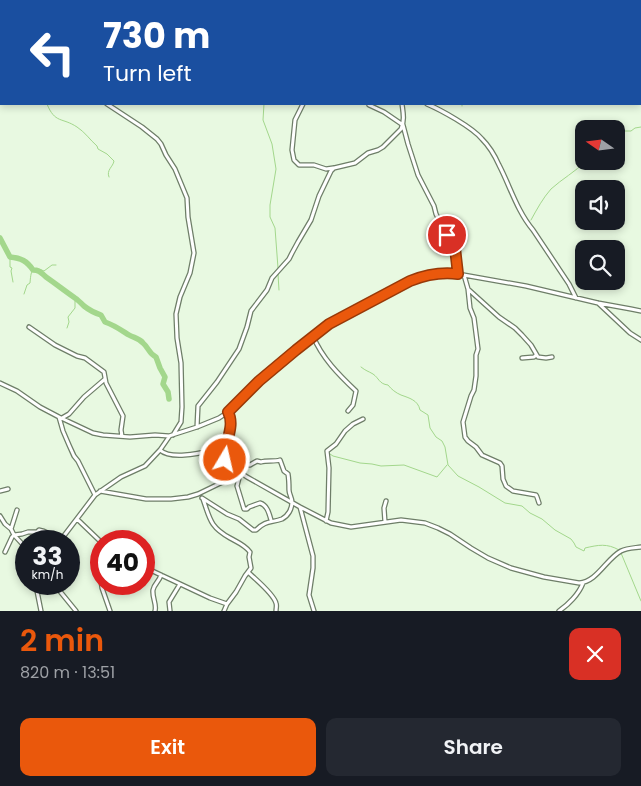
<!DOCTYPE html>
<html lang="en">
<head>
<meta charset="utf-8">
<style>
	body { margin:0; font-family:Poppins,sans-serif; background:#242831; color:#f1f3f6; height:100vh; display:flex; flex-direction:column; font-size:19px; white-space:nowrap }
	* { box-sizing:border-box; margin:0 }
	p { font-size:16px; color:#9ea1a6 }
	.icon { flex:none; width:28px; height:28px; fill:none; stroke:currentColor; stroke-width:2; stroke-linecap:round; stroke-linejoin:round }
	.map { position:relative; height:611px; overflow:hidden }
	.side { display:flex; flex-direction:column; background:#171b24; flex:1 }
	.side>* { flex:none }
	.top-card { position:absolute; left:0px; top:0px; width:641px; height:105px; box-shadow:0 2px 8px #0003; background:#1a4fa0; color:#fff; overflow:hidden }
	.needle { width:32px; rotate:284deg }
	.fabs { position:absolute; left:575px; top:120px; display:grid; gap:10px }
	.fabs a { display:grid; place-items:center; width:50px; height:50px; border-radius:10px; background:#171b24; box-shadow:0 2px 8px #0003; font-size:25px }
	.speed { position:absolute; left:15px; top:530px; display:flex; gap:10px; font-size:25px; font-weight:700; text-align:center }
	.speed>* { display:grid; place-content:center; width:65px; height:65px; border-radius:50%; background:#171b24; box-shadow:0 2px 8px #0003; line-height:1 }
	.speed small { font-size:12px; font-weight:400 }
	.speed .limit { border:8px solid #d22; background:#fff; color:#111 }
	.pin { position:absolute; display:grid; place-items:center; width:42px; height:42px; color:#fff; margin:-21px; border:2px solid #fff; border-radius:50%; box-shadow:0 1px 5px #0007 }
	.me { position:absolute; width:55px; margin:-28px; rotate:9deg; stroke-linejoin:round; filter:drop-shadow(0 0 4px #0008) }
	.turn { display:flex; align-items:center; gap:18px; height:105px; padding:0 20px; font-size:22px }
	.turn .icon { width:65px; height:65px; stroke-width:2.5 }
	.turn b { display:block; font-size:35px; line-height:42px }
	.round { display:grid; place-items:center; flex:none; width:52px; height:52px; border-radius:10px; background:#242831 }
	.head { display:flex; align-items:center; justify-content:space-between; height:85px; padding:0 20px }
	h1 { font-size:30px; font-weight:600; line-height:38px; color:#ea580c }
	.action { display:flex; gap:10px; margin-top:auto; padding:10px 20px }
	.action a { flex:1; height:58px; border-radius:10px; background:#ea580c; color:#fff; font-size:20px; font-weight:600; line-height:58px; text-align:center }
	.action a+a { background:#242831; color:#f1f3f6 }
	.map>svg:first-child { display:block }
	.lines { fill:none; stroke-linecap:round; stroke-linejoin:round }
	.stream { stroke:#a3d78c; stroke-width:1 }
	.river { stroke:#a3d78c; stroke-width:5.5 }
	.minor-casing { stroke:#6e7e68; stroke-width:5.5 }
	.minor { stroke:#fff; stroke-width:3 }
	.route-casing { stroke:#983908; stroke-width:12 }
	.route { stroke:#ea580c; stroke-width:9 }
</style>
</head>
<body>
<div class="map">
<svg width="641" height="611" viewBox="0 0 641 611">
	<rect width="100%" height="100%" fill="#e8f9e1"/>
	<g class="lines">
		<path class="stream" d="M493,0V1
			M591,0V1
			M260,1L261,0
			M467,1L471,0
			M474,1V0
			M0,76L1,77
			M47,104C55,124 62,117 77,127C85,132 90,140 97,146L98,149L107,154L114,161C113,167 106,170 109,177
			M264,104L263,120L272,144L276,169L270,205V217L275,228L278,268
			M462,104V106
			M616,136L625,131H631L635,128L641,127
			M531,220C537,209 543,198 551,189C562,179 575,172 586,161
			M10,257V267L12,268L11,271L13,282
			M278,274L279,290
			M24,294L27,285L30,283C31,272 31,265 44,271L52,265H56
			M67,328L69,322L68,317L75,308V301L77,299
			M361,367C366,371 368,371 373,374C379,378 379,384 388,385C391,389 396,393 401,395C409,398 418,400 420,410L428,415L430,428L436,437L442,441L445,447L448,465L458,476L479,487L505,503L522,506L530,513L542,519L555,530L571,539L574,543L576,547L584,551L585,548C598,545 607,543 619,550
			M330,454L333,456L360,463L372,464L381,466L404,465L437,477L447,465
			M621,553L641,601"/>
		<path class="river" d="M0,238L10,257C21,258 27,261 33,270C40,270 41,273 46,277C56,284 65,291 75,298C78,300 81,303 84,306C89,310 95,313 101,315L105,322C114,325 121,330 129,335C134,338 139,338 143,343C149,348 149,354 156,357L160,368L165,377L163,384L168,392L169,399"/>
		<defs>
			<path id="minor" d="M306,0V1
				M327,0V1
				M59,1V0
				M397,1V0
				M0,36L1,37
				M107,104L142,127L157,139L161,144L166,155L175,169L187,198L188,217L194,253L190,273L180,297L176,314L177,338L181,363L182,407L181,422L173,435
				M303,104L295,120L292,150L294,160L299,165H314L326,169L333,168
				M427,104C441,110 472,127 482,139C489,146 495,156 499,165C510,186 517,211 533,230L569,284L576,298
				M369,105L384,112L403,125L408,144L418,175L434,206L436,214L447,235L455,248L458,274
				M464,275L468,289L499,317L515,328L522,335L531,345L538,357L546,358L552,357
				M468,289L470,308L474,318L478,349L476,355V376L474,390L471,396L463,422L465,437L468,441L476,447L482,455L500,463L502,466L503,479L506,486L513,491L536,495L537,497L539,503
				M598,303L630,333L641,340
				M29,327L55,345L77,356L85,358L104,372L106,383L123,416L121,430L122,436
				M313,336C322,358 339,375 356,391L353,405L348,411
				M522,358L534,357L536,355
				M0,383L17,391L40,407L59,417L93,433L103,435L130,437L155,435L169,436L197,427L219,418L228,412L259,381L296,350L329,324L410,281C425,275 443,272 458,274L526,286L598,303L631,309L641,311
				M228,412C236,429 219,446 226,463L247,477L300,507L331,523L351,527L401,520L425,523L438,528L450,534L471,548L488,558L511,568L544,577L579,583C597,582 606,559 621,551C627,548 634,548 641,547
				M59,417L63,431L69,445L74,456L78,461L95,495
				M62,418L69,414L84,397L105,379
				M197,427L198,406L217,382L239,349L247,327L251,311L267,290L272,278L289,259L292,253L298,242L311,220L319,196L331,171L334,168L355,163L368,153L378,150L383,147L401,129C405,120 403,112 402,104
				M160,450C172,461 205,452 220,449L224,451
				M238,475L239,478L237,486L244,509H247L249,507L260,503C267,505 269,513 271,520
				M0,491L8,489
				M100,491L146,499H171L188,497L198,494L235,476L245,465H250L257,461L261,462C267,460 274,462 280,460L284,471L288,474C289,480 289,484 289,490C289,494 292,498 292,502C292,509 288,516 282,519C271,523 266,520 256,530H253L239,519L227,514L202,498
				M203,499C210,519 210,527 230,538C237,542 245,545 250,552L249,557L251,568L245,576L236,592L227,604L224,611
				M300,507L313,556V568L309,595L314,611
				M0,516L5,524L11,529L14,535L26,548
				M77,519L101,542
				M326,521L328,512L329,468L327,451L336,444L345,431L353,424L363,419
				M385,522L384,508L386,501
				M11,529L17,510
				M60,541L95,495L121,477L145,466L160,450L169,437
				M5,552L12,537L14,535L22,534L28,532H37L39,530C46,531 53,536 58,541
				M144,567L210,598L227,604
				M248,572C255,579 273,593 276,603C277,606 276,608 276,611
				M101,581L102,588L110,611
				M37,584V591L41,611
				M54,584L76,611
				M155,611C157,604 152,598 153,590C154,584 159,582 161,575
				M170,611L169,602L180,584
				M559,611C568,605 579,594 583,583"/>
		</defs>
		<use href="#minor" class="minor-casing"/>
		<use href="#minor" class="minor"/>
	</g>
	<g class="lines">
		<defs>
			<path id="route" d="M225,460C223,444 236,427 228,412L259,381L296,350L329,324L410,281C425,275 443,272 458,274L455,248L447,235"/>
		</defs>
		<use href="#route" class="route-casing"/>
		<use href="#route" class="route"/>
	</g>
</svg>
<div class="fabs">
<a><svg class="needle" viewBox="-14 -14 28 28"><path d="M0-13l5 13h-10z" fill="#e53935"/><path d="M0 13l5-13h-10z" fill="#9ea1a6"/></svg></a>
<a><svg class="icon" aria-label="sound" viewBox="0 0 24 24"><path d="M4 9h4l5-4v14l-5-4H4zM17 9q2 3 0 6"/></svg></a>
<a><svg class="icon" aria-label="search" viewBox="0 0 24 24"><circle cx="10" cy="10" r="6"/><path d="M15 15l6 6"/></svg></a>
</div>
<div class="speed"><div>33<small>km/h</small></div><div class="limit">40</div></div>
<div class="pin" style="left:447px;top:235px;background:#d93025"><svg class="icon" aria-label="arrive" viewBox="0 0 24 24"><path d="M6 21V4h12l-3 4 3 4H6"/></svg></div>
<svg class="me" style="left:225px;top:460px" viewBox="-20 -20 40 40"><circle r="17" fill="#ea580c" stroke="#fff" stroke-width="3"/><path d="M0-11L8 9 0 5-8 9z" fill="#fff"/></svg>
<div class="top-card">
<div class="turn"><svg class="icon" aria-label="left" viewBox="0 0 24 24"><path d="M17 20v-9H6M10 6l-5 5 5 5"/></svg><div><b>730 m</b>Turn left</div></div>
</div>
</div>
<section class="side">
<div class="head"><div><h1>2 min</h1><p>820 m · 13:51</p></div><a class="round" style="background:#d93025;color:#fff"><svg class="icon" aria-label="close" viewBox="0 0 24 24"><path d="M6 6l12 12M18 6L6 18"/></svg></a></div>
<div class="action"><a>Exit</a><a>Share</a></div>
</section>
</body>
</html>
